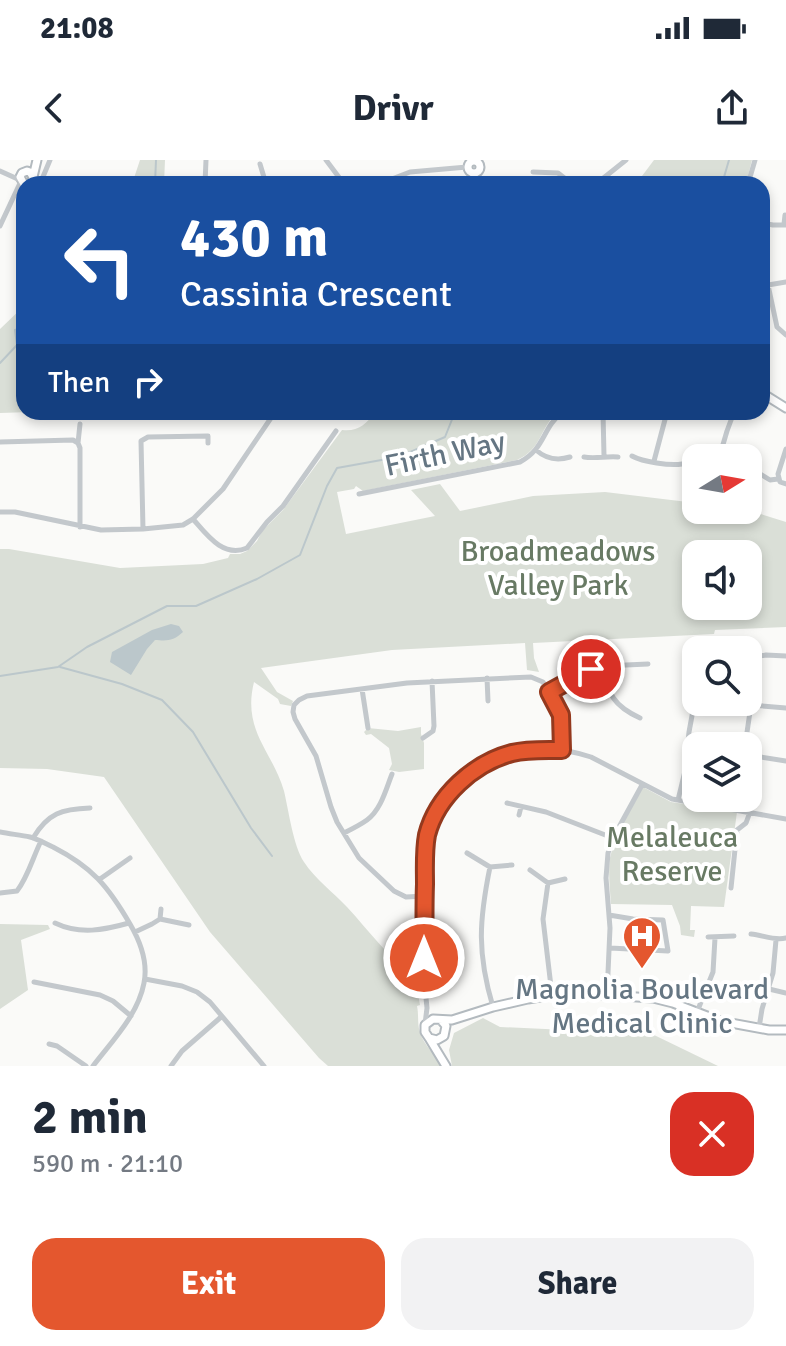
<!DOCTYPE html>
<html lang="en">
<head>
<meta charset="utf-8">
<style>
	body { margin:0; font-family:Signika,sans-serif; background:#f2f2f3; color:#1f2937; height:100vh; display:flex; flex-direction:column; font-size:30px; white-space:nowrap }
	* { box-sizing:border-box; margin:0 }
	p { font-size:26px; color:#747a83 }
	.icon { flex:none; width:44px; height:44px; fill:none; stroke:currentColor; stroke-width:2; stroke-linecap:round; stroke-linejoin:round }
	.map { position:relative; height:906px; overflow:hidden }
	.drawer { display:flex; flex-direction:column; background:#fff; flex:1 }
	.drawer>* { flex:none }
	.banner { position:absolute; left:16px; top:16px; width:754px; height:244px; border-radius:24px; box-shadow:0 4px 12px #0003; background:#1a4fa0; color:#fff; overflow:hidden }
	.needle { width:52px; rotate:79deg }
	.fabs { position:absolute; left:682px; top:284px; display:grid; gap:16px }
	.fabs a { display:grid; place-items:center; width:80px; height:80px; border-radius:16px; background:#fff; box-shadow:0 4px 12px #0003; font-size:40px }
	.pin { position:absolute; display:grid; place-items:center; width:68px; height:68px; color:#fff; margin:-34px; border:4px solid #fff; border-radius:50%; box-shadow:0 2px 8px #0007 }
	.me { position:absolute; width:88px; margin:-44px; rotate:0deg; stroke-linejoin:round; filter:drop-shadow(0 0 6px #0008) }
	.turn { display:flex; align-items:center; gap:28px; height:168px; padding:0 32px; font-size:36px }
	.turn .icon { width:104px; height:104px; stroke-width:2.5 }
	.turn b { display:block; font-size:56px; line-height:68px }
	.then { display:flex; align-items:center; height:76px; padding:0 32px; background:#0003; gap:16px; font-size:30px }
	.round { display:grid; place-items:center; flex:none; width:84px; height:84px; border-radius:24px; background:#f2f2f3 }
	.overview { display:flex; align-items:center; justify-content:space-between; height:136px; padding:0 32px }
	h1 { font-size:48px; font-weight:800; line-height:60px }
	.primary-button { display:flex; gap:16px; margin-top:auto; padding:16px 32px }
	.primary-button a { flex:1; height:92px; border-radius:24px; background:#e4572e; color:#fff; font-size:32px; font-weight:800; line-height:92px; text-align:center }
	.primary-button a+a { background:#f2f2f3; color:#1f2937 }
	.status { display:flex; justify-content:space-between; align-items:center; height:56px; padding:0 40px; background:#fff; direction:ltr }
	.status svg { height:22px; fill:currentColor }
	header { display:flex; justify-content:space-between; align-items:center; height:104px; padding:0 32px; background:#fff; font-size:36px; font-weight:800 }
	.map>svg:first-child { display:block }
	.green { fill:#dadfd7; fill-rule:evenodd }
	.water { fill:#bbc7cb }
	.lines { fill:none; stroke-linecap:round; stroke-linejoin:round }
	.stream { stroke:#bbc7cb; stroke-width:2 }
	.secondary-casing { stroke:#b3babf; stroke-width:11 }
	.street { stroke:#c3c8cc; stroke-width:5 }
	.secondary { stroke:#fff; stroke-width:7 }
	.route-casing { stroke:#94391e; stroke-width:20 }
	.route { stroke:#e4572e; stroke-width:14 }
	.labels { text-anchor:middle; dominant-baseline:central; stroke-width:8; stroke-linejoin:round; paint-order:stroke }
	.street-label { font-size:30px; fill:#657683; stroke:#fff }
	.park-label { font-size:30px; fill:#687a64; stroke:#fff }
	.poi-label { font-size:30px; fill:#657683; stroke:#fff }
</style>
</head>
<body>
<div class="status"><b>21:08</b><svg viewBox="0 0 49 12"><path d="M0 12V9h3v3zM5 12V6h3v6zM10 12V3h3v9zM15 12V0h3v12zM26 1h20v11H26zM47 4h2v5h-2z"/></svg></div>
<header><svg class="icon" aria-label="back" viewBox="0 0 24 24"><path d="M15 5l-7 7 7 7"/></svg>Drivr<svg class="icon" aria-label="share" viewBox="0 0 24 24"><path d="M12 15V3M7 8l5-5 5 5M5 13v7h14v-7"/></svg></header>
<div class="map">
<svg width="786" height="906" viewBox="0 0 786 906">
	<rect width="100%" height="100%" fill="#fafaf8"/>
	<path class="green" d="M140,0H165L164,24H132Z
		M654,0H752L746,24H636Z
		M24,146V252H31L0,253V169Z
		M375,252H557C540,268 542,289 517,300L363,331L356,326L354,329L337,332L346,374L435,356L411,330L440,324L460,351L533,336L605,332L696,343V350H748L786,362V467L715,470L714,474L533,483L534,498L539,512L527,510L525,483L392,490L261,508L277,532L293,541L291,546L280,544L278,539L254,522C242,571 272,590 284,631C289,652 293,685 304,702C315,719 333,732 347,747C369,771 389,798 415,818L420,845L417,846C419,855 417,864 420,872C423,885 436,894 441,906H328L319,898L210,772L104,617L47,609L0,608V389H9L120,408L203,404L228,398L230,394H240L247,391L257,381L262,371L283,350L342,270C357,272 366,265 375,252ZM696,394H748V446H696Z
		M421,567V574L424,583V609L399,612L389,610L392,604L389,588L371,574L366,575L364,572L368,568L398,571Z
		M643,627L671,642L737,652L724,747L691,746L690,770H695L694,777L681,775L680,766L672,745L611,744C610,729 608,714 610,698C615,673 631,650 643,627Z
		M0,764L48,765L50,769L21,780L28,830L0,849Z
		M483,858L500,867L652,874L718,906H452L449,890L454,873Z"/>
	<path class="water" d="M171,464L179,466L183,472C173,481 168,481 155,480L147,489L131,515L110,502L112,492L152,470Z"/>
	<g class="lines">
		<path class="stream" d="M155,24L156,0
			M722,24L729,0
			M0,203L17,185L15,170L24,167
			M60,507L122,524L162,540L193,572L251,668L272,696
			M0,516L58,507L87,487L167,446H196L257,419L300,395L327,326L337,308L387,299L408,293L445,277L455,252"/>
		<defs>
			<path id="secondary" d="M468 7a6 6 0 1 1 12 0a6 6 0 1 1-12 0Z
				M33,17L37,0
				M24,24L20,17L22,13L27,11L30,12L33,17L32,21L29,24
				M762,233L786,248
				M441,860L446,866L444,876L437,880L429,878L425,872V865L433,859L452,860L493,847L528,839L552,835L588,834L653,838L673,843L720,861L769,870H786
				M429,878L446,906"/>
		</defs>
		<use href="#secondary" class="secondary-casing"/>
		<path class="street" d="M326,0L344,24
			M260,4L266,24
			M0,11L20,20
			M533,12L558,13L572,24
			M40,24L50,0
			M205,24L206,0
			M379,24L410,12L467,7
			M596,24L626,0
			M748,24L755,0
			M762,63L773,65H786
			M784,64L785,55
			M0,66L21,21
			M768,125L777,167L786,175
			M762,126L786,122
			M603,252L604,296
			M80,264L78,283L80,288V367
			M0,282L73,280L78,283
			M786,289L778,314L780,322L786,324
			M536,290C546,299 557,301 570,297
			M632,296C643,302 670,306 682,304
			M584,297C595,299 606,296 618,297
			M719,298L727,271L734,252
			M654,301L667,252
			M694,307H696
			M762,315L770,320L778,319
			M359,334L520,302C546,288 542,267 563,252
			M0,352H15L101,370L143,369L183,365L193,359L223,329L275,252
			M193,359C207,375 223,398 247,388L267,362L283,346L336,271
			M143,369L141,281L148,277L208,276V283
			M695,503L696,504
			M604,506C607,534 614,546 640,558
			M487,518L488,541
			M362,529L368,568
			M549,532L591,509L604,506L648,504
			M751,545L786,548
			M423,578L433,571L434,566L432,521
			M745,586L751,545L757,523L758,500L760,496L766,495L786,496
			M748,595L786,601
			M678,640L685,611L689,572L696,534
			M507,643L546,652L613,678
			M735,650L737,638
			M519,655L521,647
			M0,672C10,674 21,675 30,677C38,679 46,684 53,687C92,707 108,726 130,764C140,781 148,803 144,823C138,855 112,881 93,906
			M344,673C352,669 360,665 367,660C381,650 386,629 392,614
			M33,678C48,653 62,649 90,648
			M467,693L490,707L512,705
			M490,707C479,761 477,793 493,847
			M530,710L548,723L565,719
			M100,719L130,698
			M548,723L543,759L552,835
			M731,728L737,670L746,663L750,652
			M0,733L17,731C28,717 33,697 41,681
			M425,736L406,737L394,731L359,698L337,662L331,647L316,596L295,559L293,552L294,545L299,540L307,536L407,523L531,517L543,522L561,555L562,590
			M161,749L160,759L189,765
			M609,755L633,759L663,760L668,791L610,788
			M55,763C80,775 104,770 129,763
			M135,772L152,764L160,759
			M751,774C763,775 774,781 786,778
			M708,777L734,776
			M145,819L182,826L197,832L210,842L264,906
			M34,822L100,835L113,841L131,856
			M769,829L786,833
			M607,835L610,768L606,718L608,693L613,678L642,625
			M697,852L713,812L715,778
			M425,864L427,848L424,818L425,693C430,613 520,572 591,597L672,639L786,659
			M759,868L762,849L773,813L776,780
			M49,884L57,886L86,906
			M171,906L182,891L221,857"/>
		<use href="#secondary" class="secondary"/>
	</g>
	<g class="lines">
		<defs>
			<path id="route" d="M424,798C425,774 424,749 425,724C425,708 424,691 427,675C437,636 474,603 512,593C528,589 545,590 562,590L561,555L549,532L591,509"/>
		</defs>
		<use href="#route" class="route-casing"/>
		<use href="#route" class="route"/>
	</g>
	<defs>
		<symbol id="hospital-pin" viewBox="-11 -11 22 30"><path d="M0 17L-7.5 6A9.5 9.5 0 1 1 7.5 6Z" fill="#e4572e" stroke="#fff"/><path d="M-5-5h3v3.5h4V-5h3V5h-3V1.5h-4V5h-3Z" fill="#fff"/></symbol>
	</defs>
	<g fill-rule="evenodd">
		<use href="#hospital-pin" x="620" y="754" width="44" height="60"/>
	</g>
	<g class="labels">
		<g class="street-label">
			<text transform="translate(445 294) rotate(-12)">Firth Way</text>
		</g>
		<g class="park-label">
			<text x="558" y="391">Broadmeadows<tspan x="558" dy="34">Valley Park</tspan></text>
			<text x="672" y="677">Melaleuca<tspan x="672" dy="34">Reserve</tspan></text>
		</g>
		<g class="poi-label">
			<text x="642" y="829">Magnolia Boulevard<tspan x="642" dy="34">Medical Clinic</tspan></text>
		</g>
	</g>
</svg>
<div class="fabs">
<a><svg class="needle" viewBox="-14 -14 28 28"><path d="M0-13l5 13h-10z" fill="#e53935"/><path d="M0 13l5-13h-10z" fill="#747a83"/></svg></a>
<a><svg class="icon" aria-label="sound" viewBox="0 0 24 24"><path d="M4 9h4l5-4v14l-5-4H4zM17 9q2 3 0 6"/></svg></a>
<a><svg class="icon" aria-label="search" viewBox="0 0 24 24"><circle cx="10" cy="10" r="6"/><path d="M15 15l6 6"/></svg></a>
<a><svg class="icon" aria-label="layers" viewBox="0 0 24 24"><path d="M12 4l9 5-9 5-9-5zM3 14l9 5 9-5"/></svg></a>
</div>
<div class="pin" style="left:591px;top:509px;background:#d93025"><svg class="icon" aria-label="arrive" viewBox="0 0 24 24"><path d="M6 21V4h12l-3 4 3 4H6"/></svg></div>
<svg class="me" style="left:424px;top:798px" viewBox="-20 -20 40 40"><circle r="17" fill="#e4572e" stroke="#fff" stroke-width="3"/><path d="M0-11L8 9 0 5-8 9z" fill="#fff"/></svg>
<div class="banner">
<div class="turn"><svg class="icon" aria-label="left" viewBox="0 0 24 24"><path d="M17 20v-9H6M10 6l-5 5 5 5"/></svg><div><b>430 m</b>Cassinia Crescent</div></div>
<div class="then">Then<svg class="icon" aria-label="right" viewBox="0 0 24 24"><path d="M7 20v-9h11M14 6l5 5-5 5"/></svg></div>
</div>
</div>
<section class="drawer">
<div class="overview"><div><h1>2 min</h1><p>590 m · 21:10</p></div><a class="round" style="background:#d93025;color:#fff"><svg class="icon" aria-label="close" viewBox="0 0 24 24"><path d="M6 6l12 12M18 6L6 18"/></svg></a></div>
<div class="primary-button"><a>Exit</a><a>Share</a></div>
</section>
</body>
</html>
